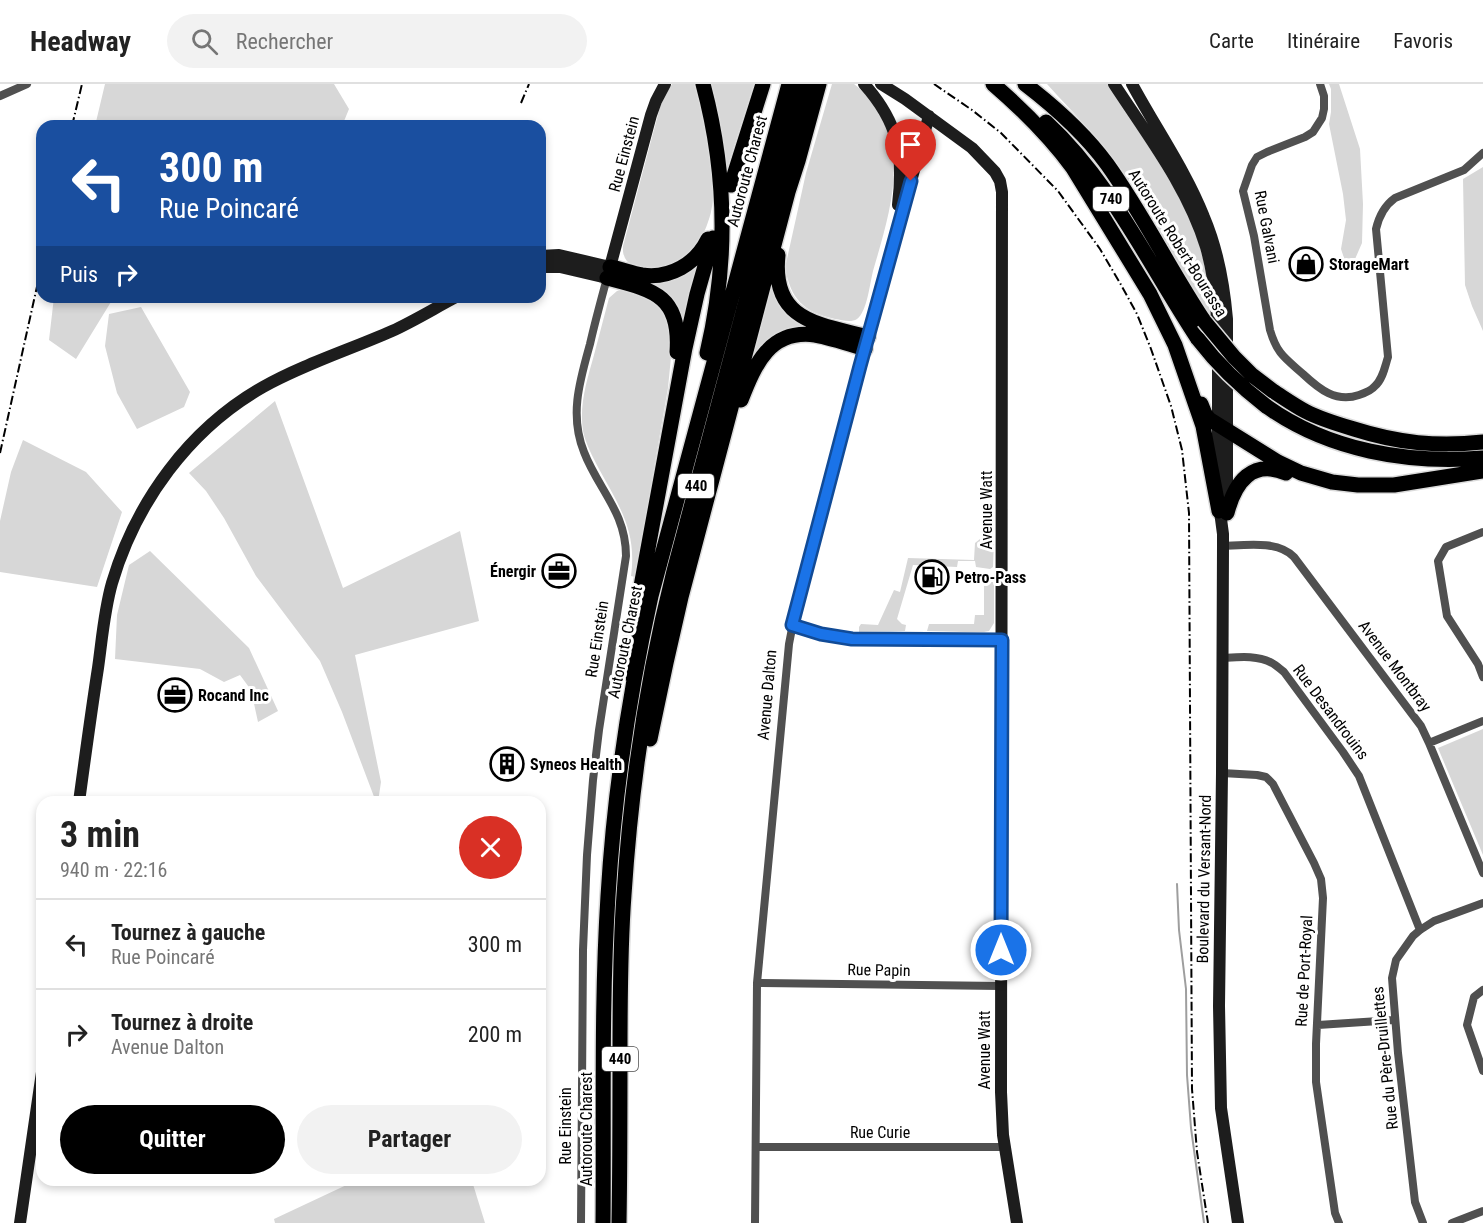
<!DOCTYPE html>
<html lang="fr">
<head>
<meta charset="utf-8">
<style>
	body { margin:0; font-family:"Roboto Condensed",sans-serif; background:#f2f2f2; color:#222; height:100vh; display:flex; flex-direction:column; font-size:22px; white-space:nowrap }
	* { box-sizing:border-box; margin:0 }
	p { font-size:20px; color:#767676 }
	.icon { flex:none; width:33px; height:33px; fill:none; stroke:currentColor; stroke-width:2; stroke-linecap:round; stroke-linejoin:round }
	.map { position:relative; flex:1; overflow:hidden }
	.panel { position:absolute; left:36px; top:712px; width:510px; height:390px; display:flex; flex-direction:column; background:#fff; border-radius:18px; box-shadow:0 3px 9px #0003 }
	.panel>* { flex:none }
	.guide { position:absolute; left:36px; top:36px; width:510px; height:183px; border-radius:18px; box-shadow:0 3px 9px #0003; background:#1a4fa0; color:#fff; overflow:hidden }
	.pin { position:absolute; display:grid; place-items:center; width:51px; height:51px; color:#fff; margin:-62px -26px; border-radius:50% 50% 50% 0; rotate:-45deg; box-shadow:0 0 6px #0007 }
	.pin .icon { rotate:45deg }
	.me { position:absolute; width:66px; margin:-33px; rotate:0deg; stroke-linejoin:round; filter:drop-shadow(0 0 4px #0008) }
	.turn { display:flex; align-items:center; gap:21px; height:126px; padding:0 24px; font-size:27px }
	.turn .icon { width:78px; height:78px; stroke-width:2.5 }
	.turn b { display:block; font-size:42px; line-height:51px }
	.then { display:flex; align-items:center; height:57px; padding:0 24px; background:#0003; gap:12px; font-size:22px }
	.round { display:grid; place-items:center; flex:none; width:63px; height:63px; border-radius:32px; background:#f2f2f2 }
	.head { display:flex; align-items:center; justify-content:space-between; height:102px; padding:0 24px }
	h1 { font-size:36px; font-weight:700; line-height:45px }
	.primary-button { display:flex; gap:12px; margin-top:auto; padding:12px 24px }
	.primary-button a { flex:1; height:69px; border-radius:36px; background:#000; color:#fff; font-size:24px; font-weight:700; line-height:69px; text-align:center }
	.primary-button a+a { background:#f2f2f2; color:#222 }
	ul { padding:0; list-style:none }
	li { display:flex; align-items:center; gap:18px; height:90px; padding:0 24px; border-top:2px solid #e0e0e0 }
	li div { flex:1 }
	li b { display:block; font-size:22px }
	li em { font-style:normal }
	header { display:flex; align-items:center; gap:36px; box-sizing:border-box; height:84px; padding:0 30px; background:#fff; border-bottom:2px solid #e0e0e0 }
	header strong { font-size:28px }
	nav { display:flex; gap:33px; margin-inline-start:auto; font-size:21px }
	.search { width:420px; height:54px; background:#f2f2f2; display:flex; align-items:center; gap:15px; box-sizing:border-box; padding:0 21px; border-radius:33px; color:#767676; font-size:22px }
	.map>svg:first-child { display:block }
	.green { fill:#d7d7d7 }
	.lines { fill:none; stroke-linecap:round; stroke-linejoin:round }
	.stream { stroke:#9e9e9e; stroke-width:2 }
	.highway-casing { stroke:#dbdbdb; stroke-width:18 }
	.street { stroke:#505050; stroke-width:8 }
	.secondary { stroke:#1d1d1d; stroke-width:12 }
	.highway { stroke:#000; stroke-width:15 }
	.rail { stroke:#000; stroke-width:2; stroke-dasharray:9 3 1.5 3; stroke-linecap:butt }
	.highway-bridge-casing { stroke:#dbdbdb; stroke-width:18; stroke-linecap:butt }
	.highway-bridge { stroke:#000; stroke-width:15 }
	.route-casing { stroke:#114b97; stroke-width:15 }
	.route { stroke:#1a73e8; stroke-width:10 }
	.labels { text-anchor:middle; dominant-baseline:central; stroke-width:6; stroke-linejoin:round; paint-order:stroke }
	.shield { fill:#fff; stroke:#4c4c4c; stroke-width:1.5 }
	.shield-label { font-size:15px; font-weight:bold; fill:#000 }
	.street-label { font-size:16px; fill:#000; stroke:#fff }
	.poi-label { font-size:16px; font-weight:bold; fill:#000; stroke:#fff; text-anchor:start }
</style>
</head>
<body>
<header>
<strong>Headway</strong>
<div class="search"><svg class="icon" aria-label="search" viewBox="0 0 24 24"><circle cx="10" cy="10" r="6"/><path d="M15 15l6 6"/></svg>Rechercher</div>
<nav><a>Carte</a><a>Itinéraire</a><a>Favoris</a></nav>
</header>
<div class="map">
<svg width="1483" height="1139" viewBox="0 0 1483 1139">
	<rect width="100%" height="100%" fill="#fff"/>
	<path class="green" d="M105,0H334L349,25L342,42H95Z
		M672,0H694C704,34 719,93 711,128C708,141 699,163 688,172C672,187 620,195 623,162L660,23L664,13Z
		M707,0H754L725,91Z
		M832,0H854C917,48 891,125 873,187C870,199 867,228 857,235C851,239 842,236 835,235C803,228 791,215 785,184L806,89Z
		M1047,0H1109C1124,24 1139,47 1154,71C1167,92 1180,112 1190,135C1204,167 1209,200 1212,235H1210C1179,189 1156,138 1125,91C1103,58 1074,30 1047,0Z
		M1329,0H1339L1360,65L1363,120L1362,159L1349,189L1341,165L1346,136L1343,110L1329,40L1331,28V5Z
		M1483,83V247L1472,222L1465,201L1463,95Z
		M696,180L699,182L684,239H681L649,202L647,197Z
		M771,194L812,242L809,245L748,281Z
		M624,205L647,211L668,231L673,252L668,304L635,493L631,492C637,448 620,423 599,385C593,373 586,361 583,347C579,321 587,296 594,271C599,252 604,233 609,214L617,207Z
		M54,213H114L76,275L49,256Z
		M141,223L190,308L184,323L137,345L117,309L105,262L109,230Z
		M275,317L343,504L460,447L479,537L355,571L381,698L378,718H376L342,628L320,577L256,492L224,434L206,407L189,389Z
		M23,356L86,388L122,428L97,503L0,488V437L11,388Z
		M991,454L994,455L993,483L990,485L976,483L975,477H958L957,483L913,481L897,535L902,540L906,541L905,547L859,548V543L861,540L878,541L894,506L900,508L908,474L974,476L975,459L980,455Z
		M150,467L249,564L278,627L258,638L251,606L240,591L224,598L200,585L115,575L117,531L129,481Z
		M986,497H992L994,499V539L989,547L984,548H965L927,547L929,540H974L975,531H984V500Z
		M1483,645V771L1438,664Z
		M472,1097L485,1139H275L274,1135L355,1097Z"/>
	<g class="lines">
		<path class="stream" d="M1177,800L1179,846L1186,905L1187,991L1191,1044L1204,1139"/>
		<defs>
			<path id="highway" d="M703,0C727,89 728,180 707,269
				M993,0C1022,25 1050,53 1073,84L1150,210L1175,261L1203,342L1219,427
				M1025,0C1055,23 1085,50 1107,80C1143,130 1170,186 1204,237
				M1046,38C1111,98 1149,181 1198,255
				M731,101L763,0
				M778,171C771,237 818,240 868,253
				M610,183C621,185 631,189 642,191C670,195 696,180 708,155
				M607,194C653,206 681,211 677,268
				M1273,307C1284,314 1294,321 1305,327C1320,335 1337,340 1354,345C1398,359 1437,363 1483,358
				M741,316C755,280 770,245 815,251C832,254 849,260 865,265
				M1201,320L1205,330L1209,335L1278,378L1301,389L1332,398L1358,401H1394L1483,387
				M1266,322C1329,367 1408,380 1483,374
				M1227,429C1235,398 1252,375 1286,389
				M625,589L685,264L697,210L713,154
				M650,655L666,579L681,513L788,108L798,77L819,0
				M603,1139C604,1030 601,921 608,812C614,711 629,611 651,512L789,0
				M619,1139C620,1083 620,1027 620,970C620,917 620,864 624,811C631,702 647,593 674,487L804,0"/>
		</defs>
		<use href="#highway" class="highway-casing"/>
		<path class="street" d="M1320,0L1324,12V25L1322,34L1313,48L1305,53L1267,68L1257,73L1252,81L1243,107L1254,152L1270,246C1277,270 1285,274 1303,290C1319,305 1336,319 1359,311C1365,309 1371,307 1375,302C1383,295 1385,282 1388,273L1376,145C1379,132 1384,122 1395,114L1464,86L1483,69
			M0,12L27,0
			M1483,448L1446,463L1438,477L1447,532L1478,580L1483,593
			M1223,462C1245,461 1278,456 1294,473L1421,642L1429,659L1483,789
			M792,541L821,550L852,555L1002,556
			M1223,574C1239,573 1258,571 1272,579C1276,581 1280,585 1284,588L1343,668L1359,692L1420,846
			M1429,659L1483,637
			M1222,689L1257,691L1266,693L1273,700L1314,779L1321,795L1323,814L1316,960V998L1335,1129L1339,1139
			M757,899L1001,902
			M1483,906L1474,913L1467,941L1483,987
			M1318,941L1394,936
			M756,1063H1005
			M581,1139L583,866L587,771L593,696L599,646L626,472C626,428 598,405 584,368C569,331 580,296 590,260C595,238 601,216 607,194
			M755,1139L757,899L789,560L795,529L865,265
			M1423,1139L1415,1118L1398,969L1392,894L1396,876L1413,852L1420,846L1434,837L1483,819
			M1452,1139L1483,1127"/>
		<path class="secondary" d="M864,0C899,39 904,71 898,121
			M881,0L905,15L972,64L995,88L1000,97L1002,108L1001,1008L1003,1051L1017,1139
			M1114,0C1148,52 1188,104 1206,163C1218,205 1218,248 1218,291C1218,326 1218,361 1218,396
			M1132,0C1155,43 1186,87 1204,133C1218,166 1224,200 1227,235V424
			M540,172L559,171L610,183
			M540,183H560L607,194L651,31L656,17L665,0
			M866,260L929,32
			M1219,420L1223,450V462L1222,689L1219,922L1221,1024L1238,1139
			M79,718C85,674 91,629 98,584C102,556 104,527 112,499C136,418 189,345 263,303C304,280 349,266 392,247C414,237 435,224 456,213
			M20,1139L42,988"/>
		<use href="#highway" class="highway"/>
		<path class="rail" d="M934,0L972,26L1001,49L1058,107L1100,165L1120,199L1137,230L1151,265L1171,322L1182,366L1189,429L1192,1005L1197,1068L1208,1139
			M521,19L529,0
			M72,42L82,0
			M0,369L42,180"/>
		<defs>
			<path id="highway-bridge" d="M1204,237L1234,273L1252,291L1273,307
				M1198,255C1218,281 1240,302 1266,322"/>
		</defs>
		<use href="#highway-bridge" class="highway-bridge-casing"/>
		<use href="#highway-bridge" class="highway-bridge"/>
	</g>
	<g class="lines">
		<defs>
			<path id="route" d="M911,97L860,282L792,541L821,550L852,555L1002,556L1001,866"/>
		</defs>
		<use href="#route" class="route-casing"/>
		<use href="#route" class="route"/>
	</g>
	<defs>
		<symbol id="shop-ring" viewBox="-11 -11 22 22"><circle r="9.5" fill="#fff" stroke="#000" stroke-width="1.5"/><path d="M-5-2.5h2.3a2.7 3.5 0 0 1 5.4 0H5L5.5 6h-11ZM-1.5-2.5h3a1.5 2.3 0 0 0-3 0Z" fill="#000"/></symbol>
		<symbol id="office-ring" viewBox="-11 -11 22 22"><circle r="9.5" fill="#fff" stroke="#000" stroke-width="1.5"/><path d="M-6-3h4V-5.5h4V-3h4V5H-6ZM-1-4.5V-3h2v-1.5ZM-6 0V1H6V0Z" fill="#000"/></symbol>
		<symbol id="fuel-ring" viewBox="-11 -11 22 22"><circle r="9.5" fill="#fff" stroke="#000" stroke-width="1.5"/><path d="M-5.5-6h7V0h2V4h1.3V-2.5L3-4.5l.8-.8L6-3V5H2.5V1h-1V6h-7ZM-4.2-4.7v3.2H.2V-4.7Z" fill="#000"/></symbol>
		<symbol id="building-ring" viewBox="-11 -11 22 22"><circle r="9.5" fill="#fff" stroke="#000" stroke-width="1.5"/><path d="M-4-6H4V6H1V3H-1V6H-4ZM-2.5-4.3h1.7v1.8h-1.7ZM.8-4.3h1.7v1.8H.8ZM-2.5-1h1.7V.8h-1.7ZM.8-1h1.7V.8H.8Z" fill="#000"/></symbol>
	</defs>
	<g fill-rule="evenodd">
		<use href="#shop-ring" x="1287" y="161" width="38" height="38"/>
		<use href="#office-ring" x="540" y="468" width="38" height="38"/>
		<use href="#fuel-ring" x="913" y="474" width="38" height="38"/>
		<use href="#office-ring" x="156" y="592" width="38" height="38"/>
		<use href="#building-ring" x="488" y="661" width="38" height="38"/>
	</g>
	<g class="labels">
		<g class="shield">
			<rect x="1093" y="103" width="36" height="24" rx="4.5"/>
			<rect x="678" y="390" width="36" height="24" rx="4.5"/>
			<rect x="602" y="963" width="36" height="24" rx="4.5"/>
		</g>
		<g class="shield-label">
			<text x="1111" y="115">740</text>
			<text x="696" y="402">440</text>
			<text x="620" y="975">440</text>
		</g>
		<g class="street-label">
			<text transform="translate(624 70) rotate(-75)">Rue Einstein</text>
			<text transform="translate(747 87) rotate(-75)">Autoroute Charest</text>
			<text transform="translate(1267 143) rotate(79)">Rue Galvani</text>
			<text transform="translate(1178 159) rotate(58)">Autoroute Robert-Bourassa</text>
			<text transform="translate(986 426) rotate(-90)">Avenue Watt</text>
			<text transform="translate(597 555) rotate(-81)">Rue Einstein</text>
			<text transform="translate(625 558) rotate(-78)">Autoroute Charest</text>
			<text transform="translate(1395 582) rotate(53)">Avenue Montbray</text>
			<text transform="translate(767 611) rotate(-85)">Avenue Dalton</text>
			<text transform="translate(1331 628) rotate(53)">Rue Desandrouins</text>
			<text transform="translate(1204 795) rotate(-89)">Boulevard du Versant-Nord</text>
			<text transform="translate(879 886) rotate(1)">Rue Papin</text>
			<text transform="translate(1304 887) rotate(-87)">Rue de Port-Royal</text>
			<text transform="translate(984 966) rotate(-90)">Avenue Watt</text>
			<text transform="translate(1385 974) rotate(-96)">Rue du Père-Druillettes</text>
			<text transform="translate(565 1042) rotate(-90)">Rue Einstein</text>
			<text transform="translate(586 1045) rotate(-90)">Autoroute Charest</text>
			<text x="880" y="1048">Rue Curie</text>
		</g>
		<g class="poi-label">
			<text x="1329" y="180">StorageMart</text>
			<text x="536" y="487" text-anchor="end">Énergir</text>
			<text x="955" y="493">Petro-Pass</text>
			<text x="198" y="611">Rocand Inc</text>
			<text x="530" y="680">Syneos Health</text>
		</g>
	</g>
</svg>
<div class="pin" style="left:911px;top:97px;background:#d93025"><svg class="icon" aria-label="arrive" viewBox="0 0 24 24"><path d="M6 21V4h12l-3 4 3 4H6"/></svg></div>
<svg class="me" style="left:1001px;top:866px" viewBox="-20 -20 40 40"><circle r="17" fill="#1a73e8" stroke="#fff" stroke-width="3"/><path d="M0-11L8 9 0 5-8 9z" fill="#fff"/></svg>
<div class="guide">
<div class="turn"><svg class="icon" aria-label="left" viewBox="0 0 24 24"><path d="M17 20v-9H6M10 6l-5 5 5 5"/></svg><div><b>300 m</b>Rue Poincaré</div></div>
<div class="then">Puis<svg class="icon" aria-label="right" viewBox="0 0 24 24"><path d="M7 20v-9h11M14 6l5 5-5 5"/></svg></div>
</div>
<section class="panel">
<div class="head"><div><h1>3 min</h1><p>940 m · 22:16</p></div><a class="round" style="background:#d93025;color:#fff"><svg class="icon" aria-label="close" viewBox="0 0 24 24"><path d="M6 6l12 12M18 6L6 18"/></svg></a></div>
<ul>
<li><svg class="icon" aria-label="left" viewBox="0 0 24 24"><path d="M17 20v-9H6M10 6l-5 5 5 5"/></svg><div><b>Tournez à gauche</b><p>Rue Poincaré</p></div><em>300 m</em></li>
<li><svg class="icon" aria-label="right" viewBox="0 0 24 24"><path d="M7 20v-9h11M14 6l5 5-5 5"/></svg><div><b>Tournez à droite</b><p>Avenue Dalton</p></div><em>200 m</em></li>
</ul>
<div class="primary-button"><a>Quitter</a><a>Partager</a></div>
</section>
</div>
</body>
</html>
